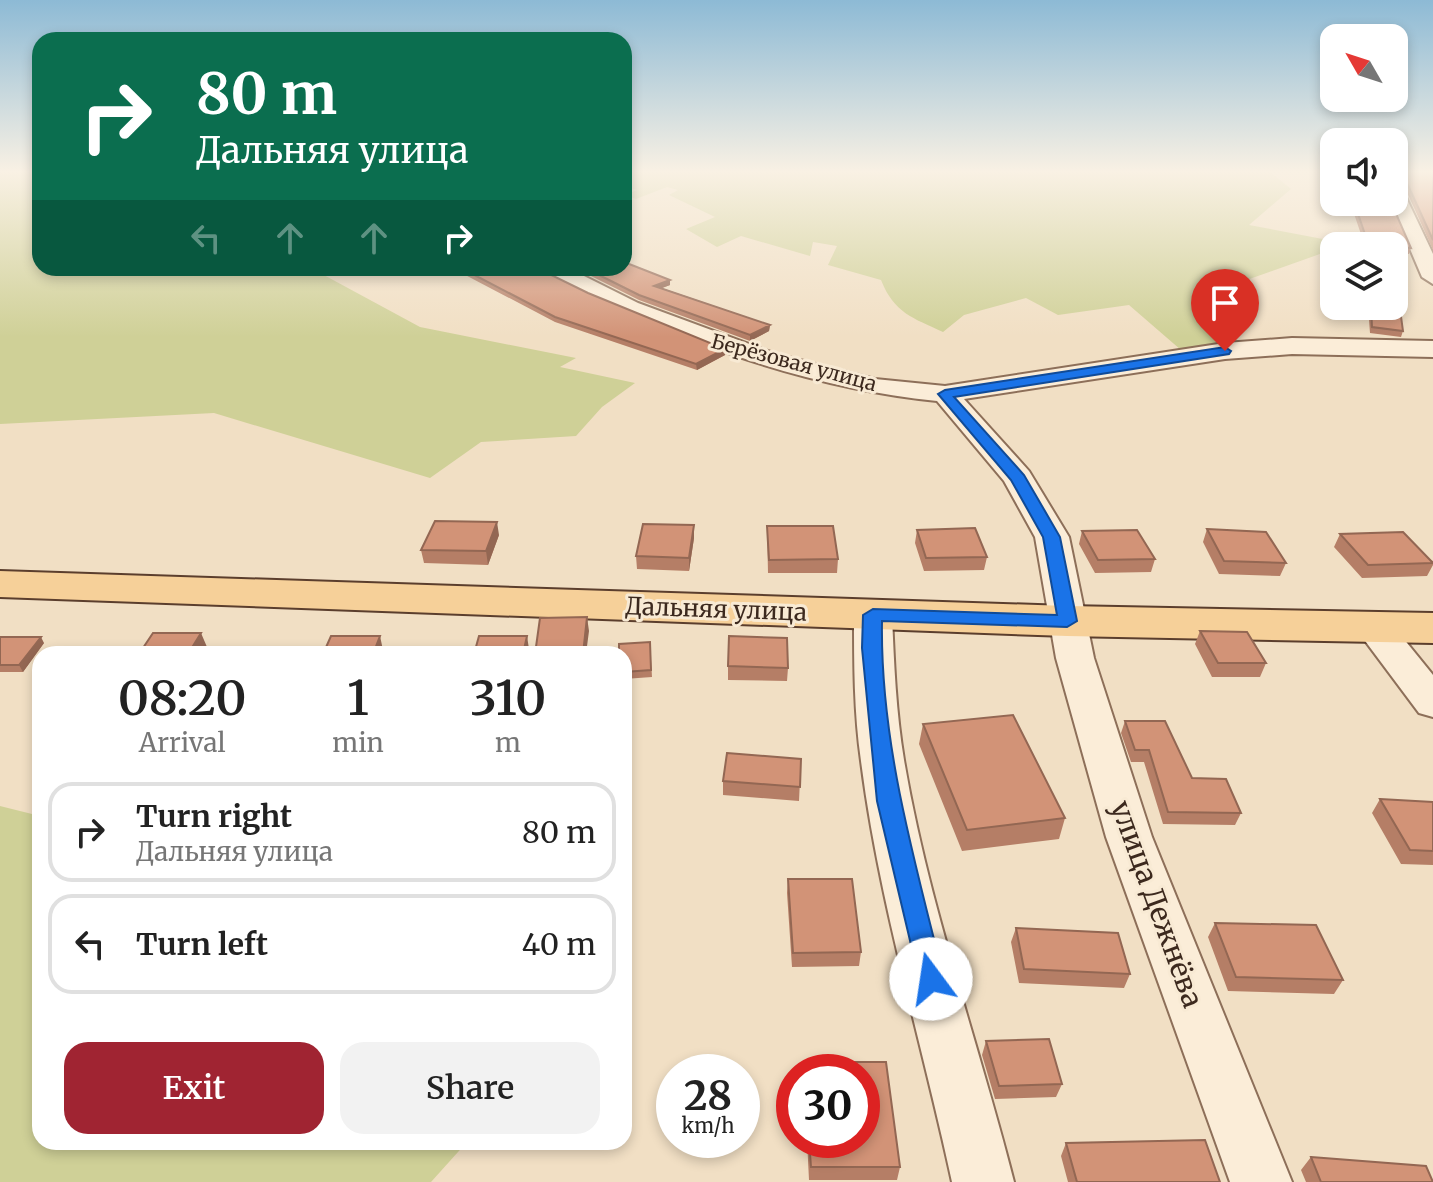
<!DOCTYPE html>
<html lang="en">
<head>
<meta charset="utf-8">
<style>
	body { margin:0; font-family:Merriweather,serif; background:#f2f2f2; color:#222; height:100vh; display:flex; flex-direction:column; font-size:30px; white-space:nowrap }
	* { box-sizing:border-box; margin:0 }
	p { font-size:26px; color:#767676 }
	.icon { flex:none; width:44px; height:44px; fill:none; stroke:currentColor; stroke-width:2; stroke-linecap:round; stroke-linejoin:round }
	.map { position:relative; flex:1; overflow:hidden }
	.sheet { position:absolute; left:32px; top:646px; width:600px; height:504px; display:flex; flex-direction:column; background:#fff; border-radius:24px; box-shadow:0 4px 12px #0003 }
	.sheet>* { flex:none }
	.banner { position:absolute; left:32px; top:32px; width:600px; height:244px; border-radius:24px; box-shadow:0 4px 12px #0003; background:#0b6e4f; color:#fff; overflow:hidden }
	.needle { width:52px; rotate:309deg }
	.controls { position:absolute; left:1320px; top:24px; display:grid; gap:16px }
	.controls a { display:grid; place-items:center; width:88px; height:88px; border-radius:16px; background:#fff; box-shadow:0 4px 12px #0003; font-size:40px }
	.speed { position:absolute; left:656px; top:1054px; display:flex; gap:16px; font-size:40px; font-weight:700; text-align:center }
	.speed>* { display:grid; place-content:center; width:104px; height:104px; border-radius:50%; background:#fff; box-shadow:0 4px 12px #0003; line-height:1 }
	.speed small { font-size:20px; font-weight:400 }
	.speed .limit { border:12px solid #d22; background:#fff; color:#111 }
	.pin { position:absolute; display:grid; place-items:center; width:68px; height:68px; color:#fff; margin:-82px -34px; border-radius:50% 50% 50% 0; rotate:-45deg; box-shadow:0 0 8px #0007 }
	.pin .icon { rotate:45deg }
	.me { position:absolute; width:88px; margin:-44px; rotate:346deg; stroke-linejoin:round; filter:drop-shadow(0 0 6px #0008) }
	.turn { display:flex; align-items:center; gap:28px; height:168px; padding:0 32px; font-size:36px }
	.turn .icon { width:104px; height:104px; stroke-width:2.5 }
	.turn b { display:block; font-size:56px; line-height:68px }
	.lanes { display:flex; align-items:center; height:76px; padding:0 32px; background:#0003; justify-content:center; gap:40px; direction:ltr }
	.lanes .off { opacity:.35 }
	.eta { display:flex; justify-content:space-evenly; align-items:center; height:136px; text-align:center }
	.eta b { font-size:48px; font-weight:600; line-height:56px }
	.primary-button { display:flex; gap:16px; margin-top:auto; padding:16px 32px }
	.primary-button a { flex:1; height:92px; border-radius:24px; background:#a02432; color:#fff; font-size:32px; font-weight:600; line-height:92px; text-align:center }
	.primary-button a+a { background:#f2f2f2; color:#222 }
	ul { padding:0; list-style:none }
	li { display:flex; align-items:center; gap:24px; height:100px; margin:0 16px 12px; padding:0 16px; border:4px solid #e0e0e0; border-radius:24px }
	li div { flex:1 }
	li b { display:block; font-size:30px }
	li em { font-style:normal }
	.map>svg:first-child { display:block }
	.green { fill:#cfd097 }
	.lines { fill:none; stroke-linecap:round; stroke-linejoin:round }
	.street-casing { stroke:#8d6f59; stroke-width:4 }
	.primary-casing { stroke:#5b3e2d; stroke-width:4 }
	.street { fill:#fbedd8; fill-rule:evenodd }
	.primary { fill:#f6d099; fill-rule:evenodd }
	.wall { fill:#b57e66 }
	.shaded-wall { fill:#936753 }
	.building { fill:#d29377; stroke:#936753; stroke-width:2 }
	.route { fill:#1a73e8; stroke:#114b97; stroke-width:2 }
	.labels { text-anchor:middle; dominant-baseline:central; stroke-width:6; stroke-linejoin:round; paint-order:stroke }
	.far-street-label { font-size:20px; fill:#3c291e; stroke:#f8ead4 }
	.street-label { font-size:24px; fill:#3c291e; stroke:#f8ead4 }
	.near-street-label { font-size:28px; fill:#3c291e; stroke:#f8ead4 }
</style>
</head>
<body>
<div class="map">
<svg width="1433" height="1182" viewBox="0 0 1433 1182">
	<rect width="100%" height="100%" fill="#f1dfc4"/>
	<path class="green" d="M0,171H40V268H328L322,274L420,327L576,358L560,367L635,383L602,407L576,436L481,442L430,478L214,413L0,424Z
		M624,171H1269L1291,189L1249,225L1349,244L1334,246V249L1227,287L1219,323L1231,343L1181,350L1129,305L1058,315L1026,298L964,315L943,332C913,318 894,313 881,280L828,265L837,246L813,242L810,256L741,236L717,247L686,229L715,217L669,195L678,190L667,187L636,199L625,195L637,190L624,186Z
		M0,806L40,816V1142H467L431,1182H0Z"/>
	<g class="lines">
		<defs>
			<path id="street" d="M1394,186L1403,191L1433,254V284L1422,277L1390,202H1394Z
				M540,268H568L638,303L776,354L875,379L945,386L1225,343L1292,338L1433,341V357L1292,354L1225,359L964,399L1029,471L1069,537L1094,658L1152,837L1292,1182H1230L1106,837L1056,658L1035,537L1004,481L937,401C798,387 667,336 543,273Z
				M873,603L886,607L892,615C894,664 896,712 904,760C928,903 978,1041 1014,1182H952C922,1042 879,903 861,761C854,712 854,664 854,615L860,607Z
				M1373,614L1386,617L1433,675V717L1419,713L1354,626L1360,617Z"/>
			<path id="primary" d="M0,571L1067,606L1433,613V643L1067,636L0,597Z"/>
		</defs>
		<use href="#street" class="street-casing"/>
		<use href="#primary" class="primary-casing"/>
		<use href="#street" class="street"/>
		<use href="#primary" class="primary"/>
	</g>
	<path class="wall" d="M1394,171H1433V250L1406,190L1394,184Z
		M1350,202H1391L1411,248L1409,254L1394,252V246H1365Z
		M452,268H540L541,270L588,293L725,349V355L697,370L555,322Z
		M575,268H624L670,280V285L662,288L770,325L769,331L750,341L639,300Z
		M1368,306H1394L1403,331L1401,337L1370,333Z
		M694,525V538L689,571L637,569L636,556Z
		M767,526L838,559L837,573H768Z
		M1207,529L1286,563L1280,576L1219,574L1203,542Z
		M917,530L987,557L984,570L924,571L915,543Z
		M1082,531L1155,559L1151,572L1095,573L1079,544Z
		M1340,534L1433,561V565L1427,576L1362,578L1334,547Z
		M499,535L488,565L424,563L421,550Z
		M1200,631L1266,663L1260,677H1212L1195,644Z
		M0,637L44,643L23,672H0Z
		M650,642L652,677L624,679V654Z
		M728,666L788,668L787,681L728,680Z
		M1125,721L1192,778L1241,813L1235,825L1163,824L1144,762H1131L1121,733Z
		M923,724L1065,818L1059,839L962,851L919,744Z
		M801,759L799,801L723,795V781Z
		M1380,799L1433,802V865L1401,864L1372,813Z
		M788,879L861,952L859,966L792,967L787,893Z
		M1215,923L1343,980L1334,994L1228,991L1208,937Z
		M1016,928L1130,974L1124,988L1019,983L1011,942Z
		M986,1041L1062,1084L1056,1097L995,1099L982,1055Z
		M804,1062H886L900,1167L897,1180H809L807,1140H862V1072H803Z
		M1066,1143L1220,1182H1068L1061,1156Z
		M1311,1157L1433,1182H1306L1301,1170Z"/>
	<path class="shaded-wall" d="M670,280V285L654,291V286Z
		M770,325L769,331L750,341V335Z
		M725,349V355L697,370L696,364Z
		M497,522L499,535L488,565L486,551Z
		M694,525V538L689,571V558Z
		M587,617L589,631L586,654H583Z
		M201,633L207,647L202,654H188Z
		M380,636L383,650L382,654H373Z
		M527,636L529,649L528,654H523Z
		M41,637L44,643L23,672L19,665Z"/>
	<path class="building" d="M1394,171H1433V240L1408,185L1397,179H1394Z
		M1354,202H1391L1411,248L1368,243Z
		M624,262L670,280L654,286L770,325L750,335L639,295L585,268H624Z
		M461,268H540L541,270L588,293L725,349L696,364L555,317Z
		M1394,287H1397L1403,331L1372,327L1371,306H1394Z
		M435,521L497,522L486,551L421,550Z
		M643,524L694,525L689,558L636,556Z
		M767,526H833L838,559L769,560Z
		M975,528L987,557L926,558L917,530Z
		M1207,529L1266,532L1286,563L1224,561Z
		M1137,530L1155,559L1098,560L1082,531Z
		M1403,532L1433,563L1368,565L1340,534Z
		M587,617L583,654H535L540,618Z
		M1200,631L1247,632L1266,663H1218Z
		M153,633H201L188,654H139Z
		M331,636H380L373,654H323Z
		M479,636H527L523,654H474Z
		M729,636L787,638L788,668L728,666Z
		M0,637H41L19,665H0Z
		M650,642L651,670L624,672V654H619V644Z
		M1013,715L1065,818L967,830L923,724Z
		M1125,721H1165L1192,778L1226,779L1241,813L1168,812L1149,750H1135Z
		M727,753L801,759L800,787L723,781Z
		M1380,799L1433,802V851L1410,850Z
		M788,879H852L861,952L793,953Z
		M1215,923L1316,925L1343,980L1236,977Z
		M1016,928L1118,933L1130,974L1024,969Z
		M1049,1039L1062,1084L999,1086L986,1041Z
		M804,1062H886L900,1167H811L809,1140H862V1072H805Z
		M1205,1140L1220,1182H1077L1066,1143Z
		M1311,1157L1426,1166L1433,1182H1321Z"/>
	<linearGradient id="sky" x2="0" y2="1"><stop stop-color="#8dbad5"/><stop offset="0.51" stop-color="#f9f1e4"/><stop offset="1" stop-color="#f9f1e4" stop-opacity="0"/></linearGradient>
	<rect width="1433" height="337" fill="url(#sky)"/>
	<path class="route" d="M1225,347L1231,351L1229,354L954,397L1024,475L1060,537L1077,621L1067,627L882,621C880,743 915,862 944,979L941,987L931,991L921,987L877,801L862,648L863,615L873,609L1057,615L1043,537L1011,480L938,394L945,390Z"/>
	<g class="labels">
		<g class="far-street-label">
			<text transform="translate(794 362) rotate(15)">Берёзовая улица</text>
		</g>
		<g class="street-label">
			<text transform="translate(716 609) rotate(2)">Дальняя улица</text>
		</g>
		<g class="near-street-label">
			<text transform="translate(1157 904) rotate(70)">улица Дежнёва</text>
		</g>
	</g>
</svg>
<div class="controls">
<a><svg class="needle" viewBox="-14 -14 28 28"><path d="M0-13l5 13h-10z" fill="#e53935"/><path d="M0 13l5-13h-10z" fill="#767676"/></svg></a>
<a><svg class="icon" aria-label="sound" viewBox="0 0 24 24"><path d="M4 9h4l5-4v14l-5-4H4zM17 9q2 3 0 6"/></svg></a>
<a><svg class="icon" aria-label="layers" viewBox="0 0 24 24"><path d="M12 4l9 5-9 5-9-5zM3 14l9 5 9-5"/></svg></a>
</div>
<div class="speed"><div>28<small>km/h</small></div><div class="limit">30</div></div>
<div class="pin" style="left:1225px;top:351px;background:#d93025"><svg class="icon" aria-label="arrive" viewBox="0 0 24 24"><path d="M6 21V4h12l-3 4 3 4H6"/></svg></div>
<svg class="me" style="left:931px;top:979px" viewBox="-20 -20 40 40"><circle r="19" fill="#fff"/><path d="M0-13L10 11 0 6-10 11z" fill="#1a73e8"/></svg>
<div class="banner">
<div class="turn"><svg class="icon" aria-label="right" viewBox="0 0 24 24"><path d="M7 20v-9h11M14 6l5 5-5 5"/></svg><div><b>80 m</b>Дальняя улица</div></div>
<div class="lanes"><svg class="icon off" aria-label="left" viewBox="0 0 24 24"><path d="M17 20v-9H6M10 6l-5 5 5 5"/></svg><svg class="icon off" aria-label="ahead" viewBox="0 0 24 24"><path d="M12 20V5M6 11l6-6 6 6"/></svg><svg class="icon off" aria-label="ahead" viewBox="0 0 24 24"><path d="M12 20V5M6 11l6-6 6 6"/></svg><svg class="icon" aria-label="right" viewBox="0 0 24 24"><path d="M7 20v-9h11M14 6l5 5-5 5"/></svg></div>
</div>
<section class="sheet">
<div class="eta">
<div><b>08:20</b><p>Arrival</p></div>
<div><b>1</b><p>min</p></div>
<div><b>310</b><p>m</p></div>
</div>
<ul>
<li><svg class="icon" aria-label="right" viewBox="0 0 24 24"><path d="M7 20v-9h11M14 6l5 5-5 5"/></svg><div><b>Turn right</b><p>Дальняя улица</p></div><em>80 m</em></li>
<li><svg class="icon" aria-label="left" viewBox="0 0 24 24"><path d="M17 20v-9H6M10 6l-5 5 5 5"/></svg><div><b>Turn left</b></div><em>40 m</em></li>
</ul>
<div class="primary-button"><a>Exit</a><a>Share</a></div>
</section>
</div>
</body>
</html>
